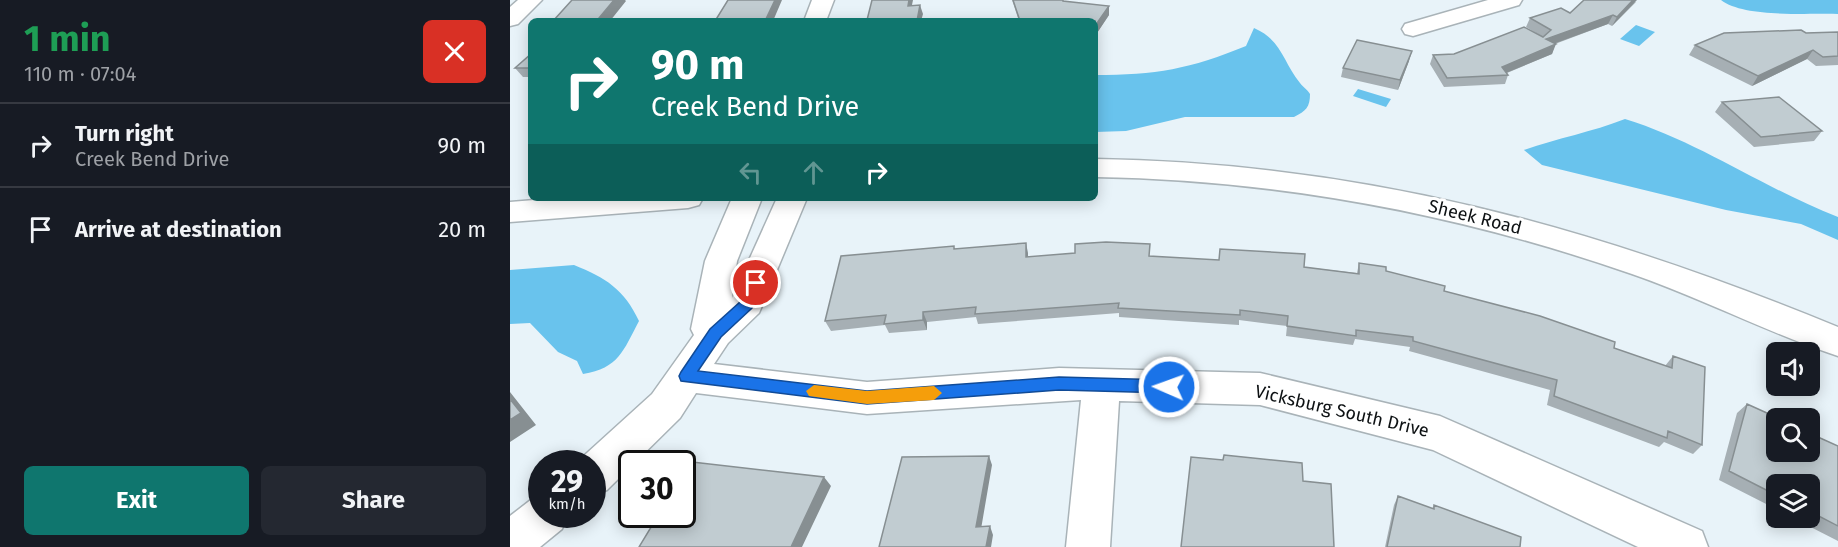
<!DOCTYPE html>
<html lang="en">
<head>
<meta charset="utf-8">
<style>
	body { margin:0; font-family:"Fira Sans",sans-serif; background:#242831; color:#f1f3f6; height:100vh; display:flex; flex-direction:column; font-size:22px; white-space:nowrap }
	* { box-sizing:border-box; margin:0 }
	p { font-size:20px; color:#9ea1a6 }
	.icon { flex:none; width:33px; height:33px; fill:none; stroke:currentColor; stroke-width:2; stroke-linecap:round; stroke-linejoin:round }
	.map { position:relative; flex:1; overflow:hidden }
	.details { display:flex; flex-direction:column; background:#171b24; width:510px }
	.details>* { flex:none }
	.top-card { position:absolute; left:18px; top:18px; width:570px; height:183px; border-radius:9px; box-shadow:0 3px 15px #0003; background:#0f766e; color:#fff; overflow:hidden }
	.fabs { position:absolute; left:1256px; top:342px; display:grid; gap:12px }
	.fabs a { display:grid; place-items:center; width:54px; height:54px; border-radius:9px; background:#171b24; box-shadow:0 3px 15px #0003; font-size:30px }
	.speed { position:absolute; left:18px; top:450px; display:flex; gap:12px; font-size:30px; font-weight:700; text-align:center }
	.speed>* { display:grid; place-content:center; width:78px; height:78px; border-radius:50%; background:#171b24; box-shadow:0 3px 15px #0003; line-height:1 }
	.speed small { font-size:15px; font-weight:400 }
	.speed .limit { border:3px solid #111; border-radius:9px; background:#fff; color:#111 }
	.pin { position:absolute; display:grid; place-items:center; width:51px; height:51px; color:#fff; margin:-26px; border:3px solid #fff; border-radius:50%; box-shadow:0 2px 6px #0007 }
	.me { position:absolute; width:66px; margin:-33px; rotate:272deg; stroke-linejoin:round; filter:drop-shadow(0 0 4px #0008) }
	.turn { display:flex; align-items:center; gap:21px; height:126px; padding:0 24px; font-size:27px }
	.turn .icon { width:78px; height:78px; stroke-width:2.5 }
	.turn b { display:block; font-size:42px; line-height:51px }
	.lanes { display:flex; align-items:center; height:57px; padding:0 24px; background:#0003; justify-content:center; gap:30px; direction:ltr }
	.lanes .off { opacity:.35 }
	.round { display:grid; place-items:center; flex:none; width:63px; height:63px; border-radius:9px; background:#242831 }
	.head { display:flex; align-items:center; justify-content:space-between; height:102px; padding:0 24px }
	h1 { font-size:36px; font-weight:700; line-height:45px; color:#1e9e55 }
	.action { display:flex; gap:12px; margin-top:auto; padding:12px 24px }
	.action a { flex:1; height:69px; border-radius:9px; background:#0f766e; color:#fff; font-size:24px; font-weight:700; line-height:69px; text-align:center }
	.action a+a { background:#242831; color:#f1f3f6 }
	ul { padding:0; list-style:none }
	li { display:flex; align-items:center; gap:18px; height:84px; padding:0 24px; border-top:2px solid #363941 }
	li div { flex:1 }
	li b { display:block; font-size:22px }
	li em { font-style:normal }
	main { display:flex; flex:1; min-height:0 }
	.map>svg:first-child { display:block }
	.water { fill:#69c3ed }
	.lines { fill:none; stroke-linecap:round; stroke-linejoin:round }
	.street-casing { stroke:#a9b3b8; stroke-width:3 }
	.secondary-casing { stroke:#a9b3b8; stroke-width:3 }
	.street { fill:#fff; fill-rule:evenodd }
	.secondary { fill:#fff; fill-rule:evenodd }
	.wall { fill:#a6afb4 }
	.shaded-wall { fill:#878f92 }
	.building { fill:#c1ccd1; stroke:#878f92; stroke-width:1.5 }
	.route { fill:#1a73e8; stroke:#114b97; stroke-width:1.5 }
	.slow { fill:#f59e0b }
	.labels { text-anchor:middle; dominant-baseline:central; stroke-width:6; stroke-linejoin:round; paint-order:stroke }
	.street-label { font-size:18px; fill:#0d1113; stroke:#fff }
</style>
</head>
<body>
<main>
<section class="details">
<div class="head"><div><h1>1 min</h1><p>110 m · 07:04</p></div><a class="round" style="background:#d93025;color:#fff"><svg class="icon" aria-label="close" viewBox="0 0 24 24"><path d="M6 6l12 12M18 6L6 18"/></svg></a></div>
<ul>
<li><svg class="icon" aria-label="right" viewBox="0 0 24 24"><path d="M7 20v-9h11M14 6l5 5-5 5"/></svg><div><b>Turn right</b><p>Creek Bend Drive</p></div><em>90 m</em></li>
<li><svg class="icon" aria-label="arrive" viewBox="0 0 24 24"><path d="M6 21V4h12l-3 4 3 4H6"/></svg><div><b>Arrive at destination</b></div><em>20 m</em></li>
</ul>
<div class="action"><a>Exit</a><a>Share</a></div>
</section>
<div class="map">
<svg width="1328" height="547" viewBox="0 0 1328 547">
	<rect width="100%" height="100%" fill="#e8f3f9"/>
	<path class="water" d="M1211,0H1328V14C1298,13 1234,18 1211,0Z
		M1126,25L1145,32L1129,46L1110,39Z
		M744,28C772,40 773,62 790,83C793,87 797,89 800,94C800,107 796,111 784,117H675L616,131L585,132V75C646,75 680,69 736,46Z
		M848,89L881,99L876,107L843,96Z
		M1115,119C1190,142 1255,189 1328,217V240L1291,224L1216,210L1032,165L1014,150C1048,138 1082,132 1115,119Z
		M64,265C96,278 114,289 129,321C113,351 109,368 73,374L67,361L48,352L20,323L0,324V270Z"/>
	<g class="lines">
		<defs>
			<path id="street" d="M8,0H32L8,24L0,26V7Z
				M302,0H324L316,21H294Z
				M978,0H1012L1009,5L903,36L895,34L892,29L895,24Z
				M222,198H252L227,261L222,298L267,198H297L249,313L218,343L204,364L357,382L549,368L750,373L930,416L1192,531L1198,547H1128L923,450L750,405L609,401L600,547H556L571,400L357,414L186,393L170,418L97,490L82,495V464L67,462L142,394L184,335L181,329L195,261Z
				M32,496V514H58L52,529L30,547H0V516L22,499Z"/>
			<path id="secondary" d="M585,159C852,163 1082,226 1328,327V356C1258,333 1192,298 1122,274C946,213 771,180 585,177Z
				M49,198H193L189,205L178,208L0,222V202Z"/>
		</defs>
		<use href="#street" class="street-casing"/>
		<use href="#secondary" class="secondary-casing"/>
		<use href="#street" class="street"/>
		<use href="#secondary" class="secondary"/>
	</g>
	<path class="wall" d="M502,0H553V1L599,15L585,36V21H509Z
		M1126,2L1102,26L1098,24L1045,44L1042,54L997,73L998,75L995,84L934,87L920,64L923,55L944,54L1033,37L1016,27L1020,18Z
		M1328,32V65L1306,66L1297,59L1242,86L1179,55L1185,45L1296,33Z
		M21,54V77H13L5,68Z
		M899,61L888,90L831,77L833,68Z
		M1212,102L1312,131L1304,141L1244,147L1205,112Z
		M445,249L518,253V257L640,256L794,267L847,273L849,263L876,271L934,291L1104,348L1155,366L1163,356L1192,445L1183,454L1154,442L1149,447L1037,405L1040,390L899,351L900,347L845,339L843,345L776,336L777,326L729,320V325L609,317V313L468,324L466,317L417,322V330L379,333L375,325L321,331L315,321Z
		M1237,404L1328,446V541L1283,518H1299V484H1266V509L1209,480L1227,413Z
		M888,496L922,509L924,505L1010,547H875L884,505Z"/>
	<path class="shaded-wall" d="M104,0H115L116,1L100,21H91L89,18Z
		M265,0H272L263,21H255Z
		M399,0H403L400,15L398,6Z
		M1123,0H1127L1102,26L1107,17Z
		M410,5L413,14L411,21H407Z
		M599,6V15L585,36V26Z
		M1103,15L1098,24L1032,48L1036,39Z
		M1046,44L1042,54L991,75L992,67Z
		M1303,50L1297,59L1242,86L1248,76Z
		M902,51L899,61L888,90L890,80Z
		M516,243L518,253V267L516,257Z
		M413,312L417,322V330L413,320Z
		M0,392L26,425L0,442Z
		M479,456L482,465L470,535L466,527Z
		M314,477L321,486L292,547H281Z
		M480,526L483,535L481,547H476Z"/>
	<path class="building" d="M62,0H104L89,18H95L93,21H43Z
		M218,0H265L255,21H205Z
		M362,0H399L398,6L410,5L407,21H364V20H357Z
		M503,0H553V1L599,6L585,26V21H510Z
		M1074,0H1123L1107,17L1103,15L1036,39L1046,44L992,67L998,75L937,78L923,55L944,54L1014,27L1033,37L1041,30L1020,18L1051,8L1060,13Z
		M1291,30L1296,33L1328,32V56L1313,57L1303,50L1248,76L1185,45L1214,33Z
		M847,40L902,51L890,80L833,68Z
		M21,54V68H5Z
		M1269,97L1312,131L1251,137L1212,102Z
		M596,242L640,244L639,256L709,260L710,249L795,254L794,267L849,274V263L876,267V271L935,286L934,291L1030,316L1105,342L1104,348L1162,368L1163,356L1195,367L1192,445L1158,431L1157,438L1044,396L1047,380L903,341V337L846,330V336L777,326L778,316L730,310V315L608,308L609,303L465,314L466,307L413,312V320L374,324L376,315L315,321L331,256L444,246V249L516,243V257L565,253V244Z
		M0,399L11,413L0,420Z
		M1237,404L1268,418H1266V452H1299V433L1328,446V526L1299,511V484H1266V495L1219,471Z
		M714,455L792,463L793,481L821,484L824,547H671L681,457L713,460Z
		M479,456L466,527L480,526L476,547H369L392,457Z
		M182,462L314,477L281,547H129L149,514H172V477Z
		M888,496L924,509V505L1011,537L1010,547H877Z"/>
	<path class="route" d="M246,278L253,283L242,308L211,337L188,371L357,391L549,377L659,380L667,387L659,393L549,390L357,404L171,381L169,376L171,372L200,329L231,301L241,279Z"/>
	<path class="slow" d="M304,385L357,391L424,386L432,393L424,400L357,404L299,396L296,391Z"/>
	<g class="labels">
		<g class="street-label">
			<text transform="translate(965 217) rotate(14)">Sheek Road</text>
			<text transform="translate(832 411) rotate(13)">Vicksburg South Drive</text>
		</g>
	</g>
</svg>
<div class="fabs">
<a><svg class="icon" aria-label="sound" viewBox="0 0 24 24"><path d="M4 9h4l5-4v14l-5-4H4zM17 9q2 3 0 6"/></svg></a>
<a><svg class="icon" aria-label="search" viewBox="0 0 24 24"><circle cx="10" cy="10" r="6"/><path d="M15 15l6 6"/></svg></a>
<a><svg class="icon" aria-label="layers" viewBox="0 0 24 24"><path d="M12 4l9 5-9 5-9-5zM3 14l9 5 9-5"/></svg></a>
</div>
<div class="speed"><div>29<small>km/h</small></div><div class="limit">30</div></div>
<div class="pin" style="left:246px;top:283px;background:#d93025"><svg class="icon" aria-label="arrive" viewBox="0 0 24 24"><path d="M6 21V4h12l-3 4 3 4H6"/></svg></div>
<svg class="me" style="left:659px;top:387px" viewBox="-20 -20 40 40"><circle r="17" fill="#1a73e8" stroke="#fff" stroke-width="3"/><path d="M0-11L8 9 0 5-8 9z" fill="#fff"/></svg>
<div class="top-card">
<div class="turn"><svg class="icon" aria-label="right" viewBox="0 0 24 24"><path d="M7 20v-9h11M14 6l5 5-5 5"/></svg><div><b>90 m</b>Creek Bend Drive</div></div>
<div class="lanes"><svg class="icon off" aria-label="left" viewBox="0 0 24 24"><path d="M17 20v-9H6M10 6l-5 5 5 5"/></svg><svg class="icon off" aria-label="ahead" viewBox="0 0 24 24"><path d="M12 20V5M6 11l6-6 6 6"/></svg><svg class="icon" aria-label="right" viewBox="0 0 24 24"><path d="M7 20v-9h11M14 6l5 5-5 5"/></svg></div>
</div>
</div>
</main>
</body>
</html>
